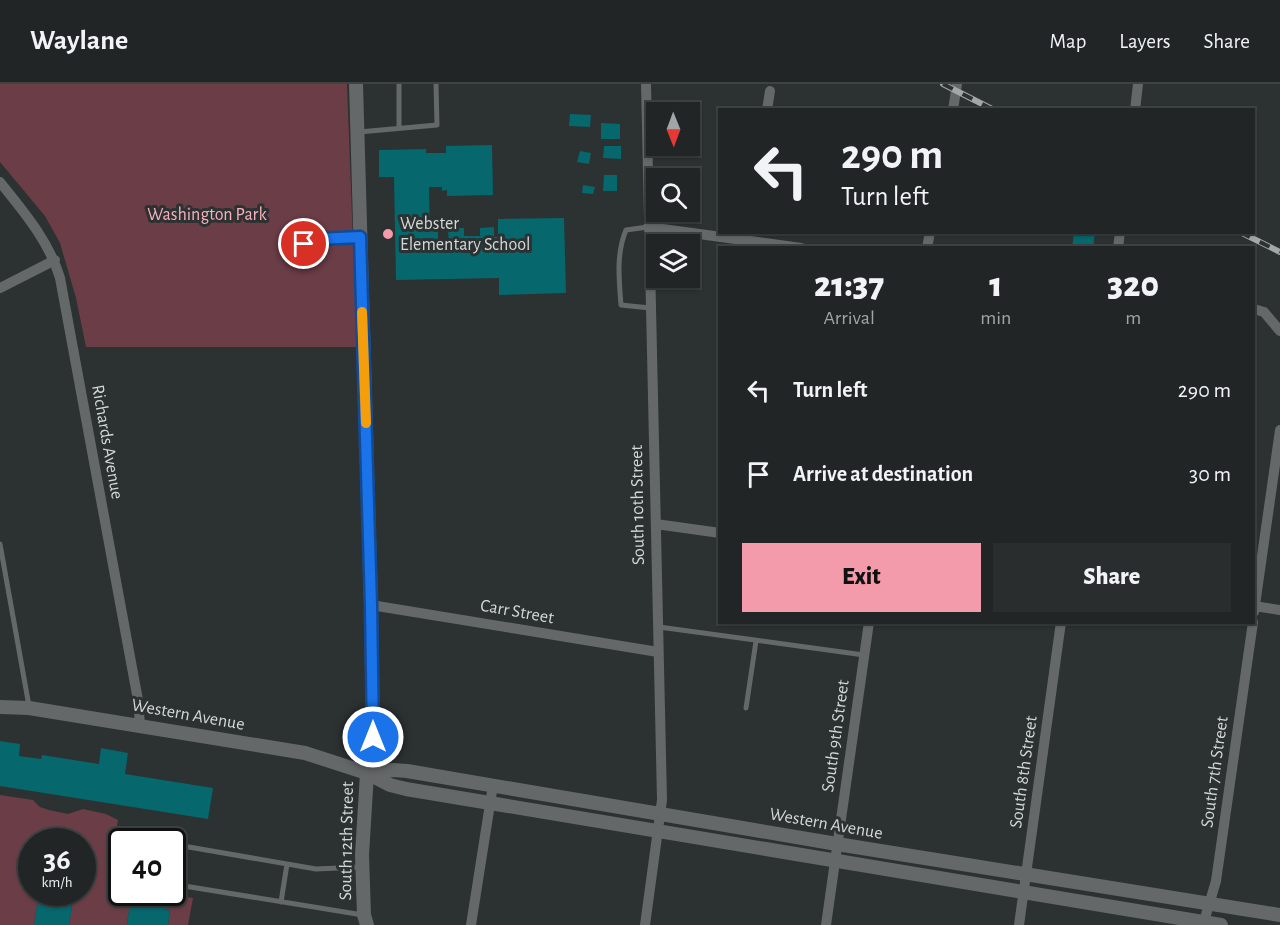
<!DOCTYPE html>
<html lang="en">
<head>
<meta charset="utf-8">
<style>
	body { margin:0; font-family:"Alegreya Sans",sans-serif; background:#292d2e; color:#f1f3f6; height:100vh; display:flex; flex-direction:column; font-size:22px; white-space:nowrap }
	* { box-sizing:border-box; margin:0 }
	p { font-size:20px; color:#a2a5a7 }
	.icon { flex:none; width:33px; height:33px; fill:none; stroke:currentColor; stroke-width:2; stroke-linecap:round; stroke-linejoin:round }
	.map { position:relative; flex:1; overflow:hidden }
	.details { position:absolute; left:718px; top:162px; width:537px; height:378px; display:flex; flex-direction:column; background:#212526; border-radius:0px; box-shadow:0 2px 4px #0004,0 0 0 2px #3e4243 }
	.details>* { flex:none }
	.banner { position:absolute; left:718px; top:24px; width:537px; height:126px; border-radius:0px; box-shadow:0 2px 4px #0004,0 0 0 2px #3e4243; background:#212526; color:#f1f3f6; overflow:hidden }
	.needle { width:39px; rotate:179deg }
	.fabs { position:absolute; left:646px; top:18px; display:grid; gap:12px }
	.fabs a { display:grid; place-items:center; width:54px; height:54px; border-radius:0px; background:#212526; box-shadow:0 2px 4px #0004,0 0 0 2px #3e4243; font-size:30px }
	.speed { position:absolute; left:18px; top:744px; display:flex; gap:12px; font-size:30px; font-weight:700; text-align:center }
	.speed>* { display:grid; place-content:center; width:78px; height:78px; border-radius:50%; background:#212526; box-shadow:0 2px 4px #0004,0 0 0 2px #3e4243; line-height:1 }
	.speed small { font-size:15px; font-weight:400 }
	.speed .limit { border:3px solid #111; border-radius:9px; background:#fff; color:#111 }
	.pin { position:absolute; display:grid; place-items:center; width:51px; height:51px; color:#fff; margin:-26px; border:3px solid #fff; border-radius:50%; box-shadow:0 2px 6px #0007 }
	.me { position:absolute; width:66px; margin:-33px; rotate:0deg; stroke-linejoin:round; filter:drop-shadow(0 0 4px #0008) }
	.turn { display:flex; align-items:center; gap:21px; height:126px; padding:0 24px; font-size:27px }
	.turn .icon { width:78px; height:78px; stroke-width:2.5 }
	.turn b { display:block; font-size:42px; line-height:51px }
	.eta { display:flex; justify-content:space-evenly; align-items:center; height:102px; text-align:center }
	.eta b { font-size:36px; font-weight:800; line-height:42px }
	.cta { display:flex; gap:12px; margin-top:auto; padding:12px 24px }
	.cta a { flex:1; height:69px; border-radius:0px; background:#f39aab; color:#111; font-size:24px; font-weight:800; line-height:69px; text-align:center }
	.cta a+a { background:#292d2e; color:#f1f3f6 }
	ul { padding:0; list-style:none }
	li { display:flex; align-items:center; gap:18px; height:84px; padding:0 24px }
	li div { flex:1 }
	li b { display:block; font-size:22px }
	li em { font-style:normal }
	header { display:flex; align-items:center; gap:36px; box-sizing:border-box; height:84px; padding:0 30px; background:#212526; border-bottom:2px solid #3e4243 }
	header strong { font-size:28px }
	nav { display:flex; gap:33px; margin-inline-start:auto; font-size:21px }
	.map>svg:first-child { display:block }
	.green { fill:#6b3d47 }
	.building { fill:#06676c }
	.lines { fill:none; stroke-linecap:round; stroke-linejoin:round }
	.service { stroke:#656868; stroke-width:5 }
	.minor { stroke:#656868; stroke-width:10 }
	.tertiary { stroke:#656868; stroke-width:14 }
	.rail-casing { stroke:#a3a7a7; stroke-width:6 }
	.rail { stroke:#2c3132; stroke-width:4; stroke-dasharray:11; stroke-linecap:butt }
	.route-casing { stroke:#114b97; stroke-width:15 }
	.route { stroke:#1a73e8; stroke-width:10 }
	.slow { stroke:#f59e0b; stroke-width:10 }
	.poi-dot { fill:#f39aab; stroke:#2c3132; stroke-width:2 }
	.labels { text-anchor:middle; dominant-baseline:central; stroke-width:6; stroke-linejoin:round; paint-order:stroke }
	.park-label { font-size:18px; fill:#f8b0bd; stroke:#2c3132 }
	.poi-label { font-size:18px; fill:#d5d8d8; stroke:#2c3132; text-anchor:start }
	.street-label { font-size:18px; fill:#d5d8d8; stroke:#2c3132 }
</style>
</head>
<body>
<header>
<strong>Waylane</strong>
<nav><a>Map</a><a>Layers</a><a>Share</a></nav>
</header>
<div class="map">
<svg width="1280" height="841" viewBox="0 0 1280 841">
	<rect width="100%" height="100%" fill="#2c3132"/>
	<path class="green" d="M0,0H347L357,263H86L76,214L60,159L45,132L0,78Z
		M0,711L33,716L40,723L49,726L68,730L83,725L106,730L118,736L109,799L121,801L122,808L164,809L193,814L188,841H168L170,826L165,825L167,813L141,809L138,820L130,819L127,841H69L74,809L82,808V758H32V808L39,809L34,841H0Z"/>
	<path class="building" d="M570,30L591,31L590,43L569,42Z
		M601,39L620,40V55H601Z
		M492,61L493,111L447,112V106L442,107V103H429L430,146H438V163H449L448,144H464V152H480V144L494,143V153H498V135L564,134L566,209L499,211V194L396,196L394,93H379V66L426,65V69H446V62Z
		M604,62H621V75L603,74Z
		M580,67L591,69L589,80L577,78Z
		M604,91H617V107H603Z
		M583,101L595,103L593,110L582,109Z
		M1074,148H1095L1093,164H1072Z
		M0,657L20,660L19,672L41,675L42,671L99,680L101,664L128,669L125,690L213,704L208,735L0,702Z
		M39,808H74L69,841H34Z
		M140,808L167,813L165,825L170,826L168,841H127L130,818L138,820Z"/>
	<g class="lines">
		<path class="service" d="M399,0V44
			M359,48L437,41L436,0
			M648,143L626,146C616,170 619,195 621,221L650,224
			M304,160L318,155L358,153
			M0,460L29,622
			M659,543L864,571
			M746,624L756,557
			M172,762H183L316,785L361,783
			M172,800L363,831
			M281,818L287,780"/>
		<path class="minor" d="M767,26L770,7
			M953,26L957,0
			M1135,26L1138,0
			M0,98C24,128 49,157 60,194L138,616L140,641
			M648,143L801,164
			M927,164L930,148
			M1118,164L1120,148
			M0,204L55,176
			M1254,225L1264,228L1280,247
			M656,440L720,449
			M371,521L658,568
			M1254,522L1280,526
			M1254,528L1280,346
			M471,841L493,701
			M645,841L662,716L646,0
			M826,841L869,538
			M1019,841L1061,538
			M1203,841L1216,797L1253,538"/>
		<path class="tertiary" d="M356,0L371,521L373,653L367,689L362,771L364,831L367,841
			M0,623L29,624L305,669L367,689L390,701L406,705L1221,841
			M367,689L393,686L407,687L837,760L1280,831"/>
		<defs>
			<path id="rail" d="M943,0L994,26
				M1240,148L1280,168"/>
		</defs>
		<use href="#rail" class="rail-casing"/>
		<use href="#rail" class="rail"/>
	</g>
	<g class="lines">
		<defs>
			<path id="route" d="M304,160L318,155L360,153L371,521L373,653"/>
		</defs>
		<use href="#route" class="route-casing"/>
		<use href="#route" class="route"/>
		<path class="slow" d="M362,228L366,339"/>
	</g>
	<circle class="poi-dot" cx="388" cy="150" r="6"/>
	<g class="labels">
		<g class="park-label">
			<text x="207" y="131">Washington Park</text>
		</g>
		<g class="poi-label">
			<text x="400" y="140">Webster<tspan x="400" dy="21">Elementary School</tspan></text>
		</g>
		<g class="street-label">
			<text transform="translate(107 358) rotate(80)">Richards Avenue</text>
			<text transform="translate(638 421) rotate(-91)">South 10th Street</text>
			<text transform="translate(517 528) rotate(10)">Carr Street</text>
			<text transform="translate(188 631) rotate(10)">Western Avenue</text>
			<text transform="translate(836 652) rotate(-82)">South 9th Street</text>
			<text transform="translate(1024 688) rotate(-82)">South 8th Street</text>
			<text transform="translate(1215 688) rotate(-82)">South 7th Street</text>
			<text transform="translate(826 740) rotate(10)">Western Avenue</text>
			<text transform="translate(347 757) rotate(-89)">South 12th Street</text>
		</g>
	</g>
</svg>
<div class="fabs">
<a><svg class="needle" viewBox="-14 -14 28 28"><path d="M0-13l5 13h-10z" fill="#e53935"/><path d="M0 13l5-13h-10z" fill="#a2a5a7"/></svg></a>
<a><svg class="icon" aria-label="search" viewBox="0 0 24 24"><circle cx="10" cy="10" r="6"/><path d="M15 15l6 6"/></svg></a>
<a><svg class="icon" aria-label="layers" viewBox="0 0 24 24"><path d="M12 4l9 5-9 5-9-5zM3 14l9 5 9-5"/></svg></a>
</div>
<div class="speed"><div>36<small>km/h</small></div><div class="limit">40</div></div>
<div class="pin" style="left:304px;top:160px;background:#d93025"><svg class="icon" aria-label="arrive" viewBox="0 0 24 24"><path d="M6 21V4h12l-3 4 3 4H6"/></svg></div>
<svg class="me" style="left:373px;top:653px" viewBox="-20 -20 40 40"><circle r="17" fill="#1a73e8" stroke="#fff" stroke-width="3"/><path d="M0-11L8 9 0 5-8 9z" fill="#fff"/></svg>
<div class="banner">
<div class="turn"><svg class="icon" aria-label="left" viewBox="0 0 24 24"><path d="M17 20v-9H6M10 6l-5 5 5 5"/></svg><div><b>290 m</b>Turn left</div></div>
</div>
<section class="details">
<div class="eta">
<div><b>21:37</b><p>Arrival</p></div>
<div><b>1</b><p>min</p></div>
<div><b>320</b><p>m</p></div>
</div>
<ul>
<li><svg class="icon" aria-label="left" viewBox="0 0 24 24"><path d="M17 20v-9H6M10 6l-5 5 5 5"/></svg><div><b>Turn left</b></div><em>290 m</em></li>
<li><svg class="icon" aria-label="arrive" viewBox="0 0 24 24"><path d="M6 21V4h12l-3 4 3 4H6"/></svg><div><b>Arrive at destination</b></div><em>30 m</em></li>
</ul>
<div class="cta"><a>Exit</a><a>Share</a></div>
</section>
</div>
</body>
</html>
